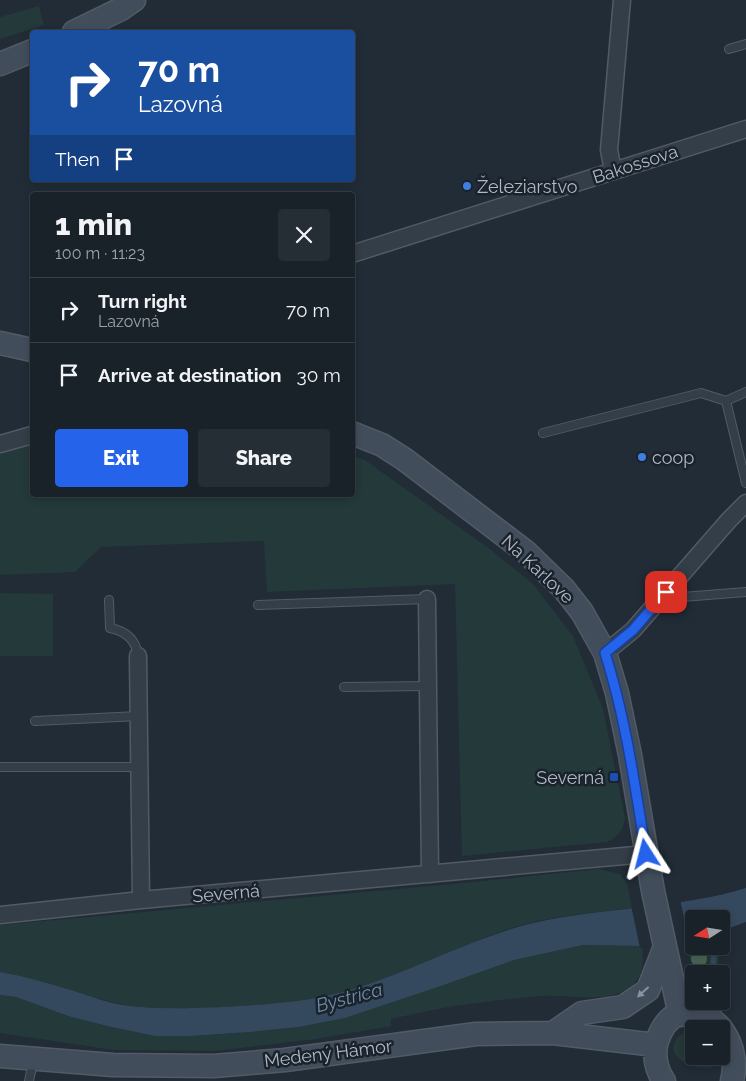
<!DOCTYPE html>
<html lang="en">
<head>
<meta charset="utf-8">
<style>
	body { margin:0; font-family:Raleway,sans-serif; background:#262e35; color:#f1f3f6; height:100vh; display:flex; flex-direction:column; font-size:19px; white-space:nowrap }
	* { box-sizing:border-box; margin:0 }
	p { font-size:16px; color:#9fa3a8 }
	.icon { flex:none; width:28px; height:28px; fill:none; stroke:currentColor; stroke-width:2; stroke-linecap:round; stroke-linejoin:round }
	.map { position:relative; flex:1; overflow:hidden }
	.panel { position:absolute; left:30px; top:192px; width:325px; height:305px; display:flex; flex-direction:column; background:#192129; border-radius:5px; box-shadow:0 2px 8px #0003,0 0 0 1px #373e46 }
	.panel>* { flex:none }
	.guide { position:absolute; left:30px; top:30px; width:325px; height:152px; border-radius:5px; box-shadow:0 2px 8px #0003,0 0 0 1px #373e46; background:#1a4fa0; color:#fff; overflow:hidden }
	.needle { width:32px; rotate:258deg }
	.fabs { position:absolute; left:685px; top:910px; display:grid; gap:10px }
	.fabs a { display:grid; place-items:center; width:45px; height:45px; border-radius:5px; background:#192129; box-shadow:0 2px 8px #0003,0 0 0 1px #373e46; font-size:25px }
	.pin { position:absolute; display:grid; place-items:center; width:42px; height:42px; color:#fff; margin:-21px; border-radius:10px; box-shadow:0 2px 8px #0006 }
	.me { position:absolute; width:55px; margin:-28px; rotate:351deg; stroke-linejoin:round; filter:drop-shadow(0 0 4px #0008) }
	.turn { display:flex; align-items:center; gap:18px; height:105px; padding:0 25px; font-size:22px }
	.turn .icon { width:65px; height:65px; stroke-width:2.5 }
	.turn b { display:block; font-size:35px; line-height:42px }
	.then { display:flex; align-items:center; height:48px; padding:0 25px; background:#0003; gap:10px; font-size:19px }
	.round { display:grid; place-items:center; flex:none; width:52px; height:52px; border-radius:5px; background:#262e35 }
	.overview { display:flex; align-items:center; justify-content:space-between; height:85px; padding:0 25px }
	h1 { font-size:30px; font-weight:800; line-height:38px }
	.primary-button { display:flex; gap:10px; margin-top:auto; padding:10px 25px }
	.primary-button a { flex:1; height:58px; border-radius:5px; background:#2563eb; color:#fff; font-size:20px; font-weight:800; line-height:58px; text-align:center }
	.primary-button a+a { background:#262e35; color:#f1f3f6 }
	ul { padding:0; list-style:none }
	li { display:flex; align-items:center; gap:15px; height:65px; padding:0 25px; border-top:1px solid #373e46 }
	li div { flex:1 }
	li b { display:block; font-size:19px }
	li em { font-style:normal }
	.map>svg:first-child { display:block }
	.green { fill:#243939 }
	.water { fill:#35495e }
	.pier { fill:#212c37 }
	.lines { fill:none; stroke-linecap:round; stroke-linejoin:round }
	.stream { stroke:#35495e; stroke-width:6 }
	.lane-casing { stroke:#525b65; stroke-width:10 }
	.street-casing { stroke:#525b65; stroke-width:19 }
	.secondary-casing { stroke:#525b65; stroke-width:25 }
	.lane { stroke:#343e48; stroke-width:8 }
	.street { stroke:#343e48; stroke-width:16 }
	.secondary { stroke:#424d5b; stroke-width:22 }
	.tree { fill:#486555 }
	.oneway { fill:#89939f }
	.route-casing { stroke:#184099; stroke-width:12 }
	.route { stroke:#2563eb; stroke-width:9 }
	.shop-dot { fill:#3f7fe0; stroke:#1a232c; stroke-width:2 }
	.transit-dot { fill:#1a4fb4; stroke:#1a232c; stroke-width:2 }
	.labels { text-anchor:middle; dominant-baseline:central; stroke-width:5; stroke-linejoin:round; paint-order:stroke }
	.street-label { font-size:18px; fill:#afb8c4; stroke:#1a232c }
	.poi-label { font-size:18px; fill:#afb8c4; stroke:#1a232c; text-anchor:start }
	.water-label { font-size:19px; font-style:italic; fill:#708ba8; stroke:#1a232c }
</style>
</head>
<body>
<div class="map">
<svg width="746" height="1081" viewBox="0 0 746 1081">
	<rect width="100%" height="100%" fill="#212c37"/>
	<path class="green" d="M39,6L44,25L0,39V17Z
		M32,445V495H352L353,456L365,460L491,550L533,584L573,636L603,709L625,818C623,831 619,836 607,842L462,856L455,584L267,592L264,541L101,547L75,572L0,575V454Z
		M0,593L53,594V656H0Z
		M598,869L620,874L627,883L632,908C591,913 548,916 509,929C448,949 391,983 328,996C279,1005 227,1008 177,1008C159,1008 139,1008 121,1004C80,996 41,979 0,972V925L464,883Z
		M694,938V946H719V974H698L690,960L683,940Z
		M583,945L642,946C644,965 643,981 624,991C602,1003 566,994 541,996C520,998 498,1000 477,1003C448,1006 419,1013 391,1019V1026L316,1039L215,1051L113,1050L0,1033V995L16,997L68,1016L107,1026L155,1036H191L250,1032L299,1027L345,1018L438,987L514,960Z
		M694,1028L704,1029H694V1056H721L724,1062C698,1081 644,1048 694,1028Z"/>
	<path class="water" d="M746,888V922L721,931V919H694V938L642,946L583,945L514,960L438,987L345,1018L299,1027L250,1032L191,1036H155L107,1026L68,1016L16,997L0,995V972C23,976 45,982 67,989C85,994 104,1002 123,1005C155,1010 190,1008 223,1007C258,1005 295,1003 330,995C400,979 463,940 533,923C603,907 677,909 746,888Z"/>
	<path class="pier" d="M680,899L689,942L640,948L631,905Z"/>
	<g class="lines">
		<path class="stream" d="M713,974L714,946"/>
		<defs>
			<path id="lane" d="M729,49L746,44
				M726,401L746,483
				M543,433L701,393L726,401L746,392
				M666,592L682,597L746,592
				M109,600L110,628C126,631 136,640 138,656
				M258,605L427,599
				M344,687L429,686
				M35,721L139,716
				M0,767H140
				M29,1081L33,1062"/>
			<path id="street" d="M613,171L609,150L622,0
				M352,254L746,129
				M0,444L32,435
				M427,599L430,874
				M605,653L633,630L729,520L746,503
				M138,656L141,900
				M0,915L141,900L646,854"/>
			<path id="secondary" d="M74,32L121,9L134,0
				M0,64L32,51
				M0,343L32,350
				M352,433L382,445L404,459L526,552L564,589L582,612L605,653L617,693L630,755L653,891L680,1015
				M553,1033L582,1013L623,1007L648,990L664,949
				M0,1056L113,1065L214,1066L285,1060L476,1034L553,1033L656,1045
				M664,1081C656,1070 653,1054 657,1041C678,979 746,1025 732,1081"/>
		</defs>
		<use href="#lane" class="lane-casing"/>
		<use href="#street" class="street-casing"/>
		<use href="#secondary" class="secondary-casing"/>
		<use href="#lane" class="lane"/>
		<use href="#street" class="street"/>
		<use href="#secondary" class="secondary"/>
	</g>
	<circle class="tree" cx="699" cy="959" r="8"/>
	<defs><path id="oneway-solid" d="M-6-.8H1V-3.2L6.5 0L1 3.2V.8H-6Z" transform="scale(1.25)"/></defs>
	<use class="oneway" href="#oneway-solid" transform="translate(643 992) rotate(138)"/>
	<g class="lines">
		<defs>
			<path id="route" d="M646,854C635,786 626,719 605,653L633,630L666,592"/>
		</defs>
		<use href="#route" class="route-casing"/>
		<use href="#route" class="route"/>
	</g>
	<g class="shop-dot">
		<circle cx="467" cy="186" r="5"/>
		<circle cx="642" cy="457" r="5"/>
	</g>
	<rect class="transit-dot" x="609" y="772" width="10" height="10" rx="2.5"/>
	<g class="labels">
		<g class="street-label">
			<text transform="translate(635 164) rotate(-18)">Bakossova</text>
			<text transform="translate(538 569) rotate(43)">Na Karlove</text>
			<text transform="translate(226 893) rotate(-5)">Severná</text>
			<text transform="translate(328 1053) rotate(-7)">Medený Hámor</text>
		</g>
		<g class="poi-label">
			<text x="477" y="186">Železiarstvo</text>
			<text x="652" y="457">coop</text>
			<text x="604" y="777" text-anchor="end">Severná</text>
		</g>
		<g class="water-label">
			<text transform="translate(349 997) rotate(-15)">Bystrica</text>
		</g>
	</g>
</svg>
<div class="fabs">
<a><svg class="needle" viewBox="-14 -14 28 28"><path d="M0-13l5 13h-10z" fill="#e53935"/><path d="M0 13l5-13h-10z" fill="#9fa3a8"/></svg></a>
<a>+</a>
<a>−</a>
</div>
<div class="pin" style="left:666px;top:592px;background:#d93025"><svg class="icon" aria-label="arrive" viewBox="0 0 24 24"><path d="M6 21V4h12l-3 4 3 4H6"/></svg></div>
<svg class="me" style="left:646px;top:854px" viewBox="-20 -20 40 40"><path d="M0-17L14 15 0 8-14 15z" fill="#2563eb" stroke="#fff" stroke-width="4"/></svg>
<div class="guide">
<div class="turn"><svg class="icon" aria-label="right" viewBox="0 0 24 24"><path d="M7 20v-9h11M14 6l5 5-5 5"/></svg><div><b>70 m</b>Lazovná</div></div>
<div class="then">Then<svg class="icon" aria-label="arrive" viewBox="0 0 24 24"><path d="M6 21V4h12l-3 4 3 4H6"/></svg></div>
</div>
<section class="panel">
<div class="overview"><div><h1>1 min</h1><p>100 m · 11:23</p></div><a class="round"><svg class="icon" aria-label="close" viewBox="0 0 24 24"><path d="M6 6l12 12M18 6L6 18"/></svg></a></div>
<ul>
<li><svg class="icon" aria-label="right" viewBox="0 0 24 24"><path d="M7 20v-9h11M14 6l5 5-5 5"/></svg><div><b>Turn right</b><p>Lazovná</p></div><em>70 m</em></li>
<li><svg class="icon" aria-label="arrive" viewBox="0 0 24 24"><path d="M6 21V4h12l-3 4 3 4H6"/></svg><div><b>Arrive at destination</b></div><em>30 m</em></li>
</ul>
<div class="primary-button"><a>Exit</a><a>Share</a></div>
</section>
</div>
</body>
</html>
